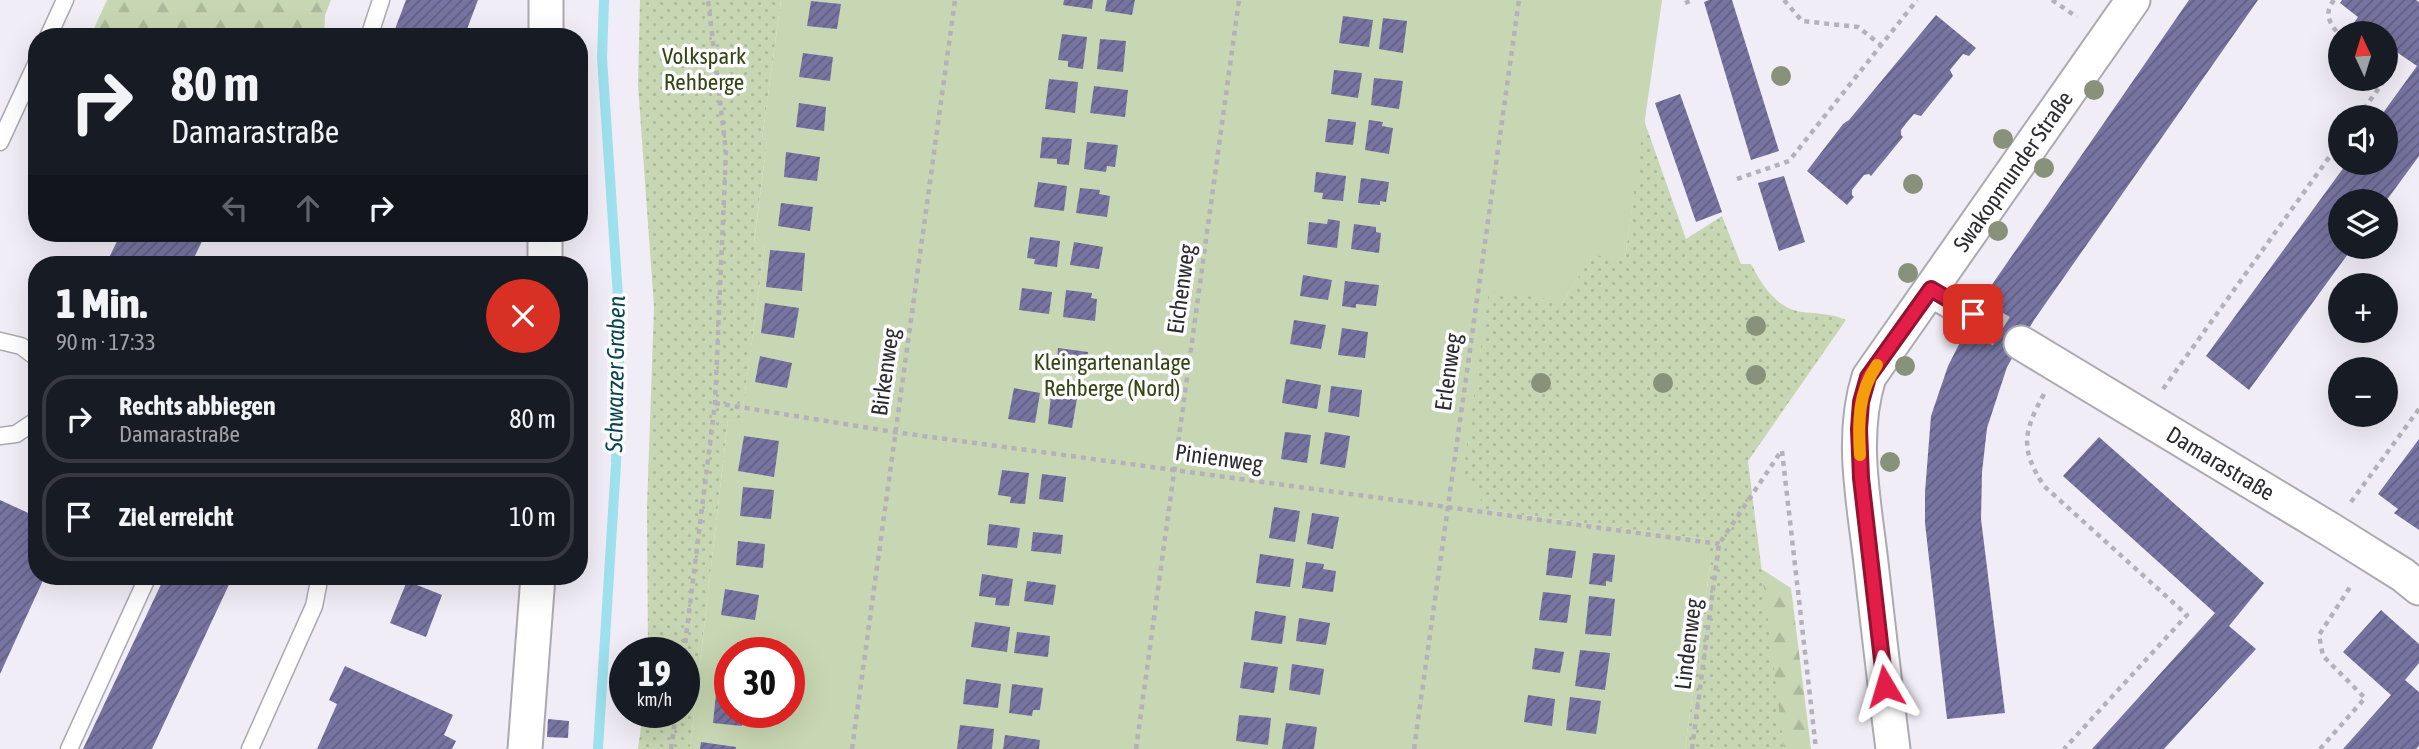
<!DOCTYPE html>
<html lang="de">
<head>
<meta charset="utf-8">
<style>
	body { margin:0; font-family:"Asap Condensed",sans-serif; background:#242831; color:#f1f3f6; height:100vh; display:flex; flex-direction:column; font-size:26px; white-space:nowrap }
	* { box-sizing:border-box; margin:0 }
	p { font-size:23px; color:#9ea1a6 }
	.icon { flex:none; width:38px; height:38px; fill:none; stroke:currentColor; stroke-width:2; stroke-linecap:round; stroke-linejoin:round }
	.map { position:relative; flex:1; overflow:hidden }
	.drawer { position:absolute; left:28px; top:256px; width:560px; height:329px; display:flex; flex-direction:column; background:#171b24; border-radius:28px; box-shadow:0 7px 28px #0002 }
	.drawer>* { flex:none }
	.hud { position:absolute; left:28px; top:28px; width:560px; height:214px; border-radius:28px; box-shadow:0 7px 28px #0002; background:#171b24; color:#f1f3f6; overflow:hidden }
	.needle { width:46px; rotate:356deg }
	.fabs { position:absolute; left:2328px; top:21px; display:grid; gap:14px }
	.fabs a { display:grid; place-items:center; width:70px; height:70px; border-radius:50%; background:#171b24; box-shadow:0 7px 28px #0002; font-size:35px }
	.speed { position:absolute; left:609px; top:637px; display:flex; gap:14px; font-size:35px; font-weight:700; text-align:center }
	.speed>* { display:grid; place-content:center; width:91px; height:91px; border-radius:50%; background:#171b24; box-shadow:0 7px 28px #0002; line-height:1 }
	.speed small { font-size:18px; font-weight:400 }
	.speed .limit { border:10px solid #d22; background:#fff; color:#111 }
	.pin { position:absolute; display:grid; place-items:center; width:60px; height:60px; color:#fff; margin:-30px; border-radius:14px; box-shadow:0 4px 10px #0006 }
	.me { position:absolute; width:77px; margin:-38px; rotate:353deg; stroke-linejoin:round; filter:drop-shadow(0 0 5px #0008) }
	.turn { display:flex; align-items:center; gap:24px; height:147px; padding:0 28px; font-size:32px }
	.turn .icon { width:91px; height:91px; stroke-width:2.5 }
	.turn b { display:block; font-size:49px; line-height:60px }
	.lanes { display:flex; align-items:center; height:66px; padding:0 28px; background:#0003; justify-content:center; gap:35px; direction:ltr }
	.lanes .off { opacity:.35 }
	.round { display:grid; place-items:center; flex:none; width:74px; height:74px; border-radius:37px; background:#242831 }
	.overview { display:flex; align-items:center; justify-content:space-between; height:119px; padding:0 28px }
	h1 { font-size:42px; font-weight:800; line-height:52px }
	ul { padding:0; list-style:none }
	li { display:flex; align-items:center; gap:21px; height:88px; margin:0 14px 10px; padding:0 14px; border:4px solid #363941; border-radius:28px }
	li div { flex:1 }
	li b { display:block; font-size:26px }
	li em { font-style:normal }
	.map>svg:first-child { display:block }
	.green { fill:#c8d7b3; fill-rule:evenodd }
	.forest { fill:url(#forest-firs) }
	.park { fill:url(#park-dots) }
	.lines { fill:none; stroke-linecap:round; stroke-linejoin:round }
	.stream { stroke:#9ee0ee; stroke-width:10 }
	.building { fill:url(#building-hatch) }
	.street-tunnel { stroke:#c9c6ce; stroke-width:33; stroke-dasharray:33 17; stroke-linecap:butt }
	.lane-casing { stroke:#aca9b1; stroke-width:19 }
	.street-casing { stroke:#aca9b1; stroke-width:37 }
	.path { stroke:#b4b1b8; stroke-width:4.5; stroke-dasharray:5 5; stroke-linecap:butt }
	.lane { stroke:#fff; stroke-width:16 }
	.street { stroke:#fff; stroke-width:33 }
	.tree { fill:#889179 }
	.route-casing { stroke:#92132f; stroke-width:18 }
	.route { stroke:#e11d48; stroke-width:12 }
	.slow { stroke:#f59e0b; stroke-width:12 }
	.labels { text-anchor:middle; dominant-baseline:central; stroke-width:7; stroke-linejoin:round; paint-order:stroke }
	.park-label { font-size:23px; fill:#334512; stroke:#fcfcfe }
	.street-label { font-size:23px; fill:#2b2a2d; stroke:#fcfcfe }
	.water-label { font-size:24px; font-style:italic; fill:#08454f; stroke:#fcfcfe }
</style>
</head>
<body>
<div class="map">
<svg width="2419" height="749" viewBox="0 0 2419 749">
	<defs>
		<pattern id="forest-firs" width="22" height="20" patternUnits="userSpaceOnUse" patternTransform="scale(1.75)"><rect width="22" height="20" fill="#c8d7b3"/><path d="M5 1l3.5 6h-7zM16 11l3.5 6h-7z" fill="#acb99a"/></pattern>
		<pattern id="park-dots" width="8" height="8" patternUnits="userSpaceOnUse" patternTransform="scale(1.75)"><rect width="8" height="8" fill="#c8d7b3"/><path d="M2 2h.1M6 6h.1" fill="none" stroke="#acb99a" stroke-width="1.8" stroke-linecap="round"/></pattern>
		<pattern id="building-hatch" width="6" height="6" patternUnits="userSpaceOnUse" patternTransform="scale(1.75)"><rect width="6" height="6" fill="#7774a1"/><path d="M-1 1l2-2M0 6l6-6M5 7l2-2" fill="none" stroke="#625f84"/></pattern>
	</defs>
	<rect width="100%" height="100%" fill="#f0edf6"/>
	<path class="green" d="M781,0H1662L1625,259L1593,256L1563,301L1487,510L1706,539L1711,559L1685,749H690L728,420L741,421L765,245L754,243L767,140L762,139ZM730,653H789V712H730Z"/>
	<path class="forest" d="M107,0H331L325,15L324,37H90Z
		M1736,561L1763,570L1791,588L1811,749H1700Z"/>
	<path class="park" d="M640,0H781L762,139L767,140L754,242L765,245L741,422L728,420L690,749H638L643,712H684V653H648L647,507L654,307L638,85Z
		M1644,120L1686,239L1722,216L1741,264H1751C1762,285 1776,308 1802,312C1817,314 1831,313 1846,320L1748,461L1784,749H1685L1711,559L1705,539L1487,510L1463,473L1489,291L1563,301L1593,255L1625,259Z"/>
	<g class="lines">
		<path class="stream" d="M598,749L616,464L620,327L602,58L604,0"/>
	</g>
	<path class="building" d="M406,0H478L464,37H392Z
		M1064,0H1093L1092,9L1063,5Z
		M1107,0H1135L1132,15L1105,11Z
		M1709,0H1732L1779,151L1751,160L1704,2Z
		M2189,0H2258L2034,320L2007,367L1987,428L1982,472L1981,519L2005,713L1947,719L1925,523V492L1931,416L1948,366L1982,299Z
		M2342,0H2416L2419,2V156L2386,201H2340V247H2353L2249,390L2206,356L2347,163H2385V117H2380L2417,66L2385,44V33H2366L2353,24L2358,17L2340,3Z
		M811,1L841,4L837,29L807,26Z
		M1936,15L1976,48L1969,56L1963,54L1950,70L1953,76L1921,116L1914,114L1908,121L1901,130V135L1903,137L1871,176L1869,174L1864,175L1852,190V195L1854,197L1847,205L1807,171L1843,124L1849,120Z
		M1343,16L1373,20L1369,47L1339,43Z
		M1383,18L1407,21L1403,53L1379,49Z
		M1062,34L1087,37L1083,69L1068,67V61L1058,60Z
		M1100,39L1126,41L1123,72L1097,69Z
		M803,53L833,57L830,81L799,77Z
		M1334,70L1362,73L1358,98L1331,94Z
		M1374,78L1403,81L1399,109L1371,105Z
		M1049,79L1078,82L1075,113L1045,109Z
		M1094,86L1128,90L1125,117L1090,113Z
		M1680,94L1722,212L1696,222L1655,103Z
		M799,103L826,107L824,131L796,127Z
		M1328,119L1356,122L1353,145L1325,142Z
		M1369,120L1383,122L1382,126L1393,128L1389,154L1365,150Z
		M1042,137L1072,139L1069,165L1057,164V159L1040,158Z
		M1087,142L1118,145L1115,167L1107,166L1106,172L1084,169Z
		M786,152L820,157L817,181L784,177Z
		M1316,172L1346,176L1343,201L1322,199L1323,193L1314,192Z
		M1784,176L1805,242L1779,251L1758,183Z
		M1361,178L1389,182L1386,202L1380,201V205L1358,203Z
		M1038,182L1067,186L1064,211L1034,207Z
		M1080,188L1100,190L1099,194L1110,196L1107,217L1076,213Z
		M781,203L813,207L810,231L778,226Z
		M1328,219L1340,221L1337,248L1307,244L1309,222L1327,224Z
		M1354,224L1376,227V232L1381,233L1379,253L1351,249Z
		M121,233H206L191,264H106Z
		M1030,237L1060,241L1057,267L1034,264L1035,259L1027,258Z
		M1074,242L1103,247L1099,269L1070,265Z
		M770,250L805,253L802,291L766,287Z
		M1303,275L1332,280L1328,300L1300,296Z
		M1345,281L1379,285L1376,306L1356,304V308L1342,306Z
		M1022,288L1052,292L1049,314L1019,310Z
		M1066,290L1092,293L1091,298L1097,299L1095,321L1063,317Z
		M765,303L799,308L794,338L761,333Z
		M1294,320L1326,325L1321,349L1290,344Z
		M1342,328L1368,332L1365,358L1338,355Z
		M1058,348L1088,352L1086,372L1056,368Z
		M760,356L792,363L787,388L755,382Z
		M1286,379L1321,385L1317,409L1282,403Z
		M1331,386L1362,390L1359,417L1328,412Z
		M1014,388L1040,393L1035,423L1008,419Z
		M1051,395L1077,398L1072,428L1048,424Z
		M1285,432L1311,435L1307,463L1281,459Z
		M1325,432L1350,436L1345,468L1320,464Z
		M744,436L779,441L774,477L738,471Z
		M2099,437L2264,583L2229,626L2256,649L2164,749H2092L2215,613L2063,476Z
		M2419,439V530L2394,513L2398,509L2378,494Z
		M1002,470L1029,473L1025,504L1010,503L1011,497L998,495Z
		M1042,474L1066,477L1063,502L1039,499Z
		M743,487L774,490L771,519L740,516Z
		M0,500L37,517V576H45L0,674Z
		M1274,507L1300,511L1295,542L1269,538Z
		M1312,513L1339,517L1333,549L1307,544Z
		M989,524L1020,528L1017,548L987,545Z
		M1033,532L1063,535L1061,554L1031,551Z
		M738,541L765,544L763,568L736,565Z
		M1549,548L1576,551L1572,578L1546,575Z
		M1593,553L1615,555L1612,582L1606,581V586L1589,584Z
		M1260,554L1294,559L1290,587L1256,583Z
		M1306,562L1324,564L1323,569L1336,571L1333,592L1302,588Z
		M982,574L1013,579L1009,606L995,605L996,598L979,596Z
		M165,576H233L152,749H83Z
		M407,581L442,595L426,637L390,623Z
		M1027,581L1056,585L1053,605L1024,601Z
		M725,589L759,595L755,620L721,615Z
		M1543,592L1571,595L1567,623L1539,620Z
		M1589,596L1615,599L1611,636L1585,634Z
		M2381,610L2419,644V663L2405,680L2419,692V746L2416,749H2343L2391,695L2343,652Z
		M1255,611L1286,616L1282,644L1251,640Z
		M1299,618L1330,623L1326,645L1296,641Z
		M975,622L1010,627L1007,652L971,647Z
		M1017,632L1050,636L1048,657L1014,653Z
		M737,642L764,646L763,653H735Z
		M1535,648L1564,652L1560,673L1532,669Z
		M1580,650L1610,653L1605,690L1575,686Z
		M1244,662L1278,667L1274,693L1240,688Z
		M1292,664L1324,669L1320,695L1289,690Z
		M345,666L453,715L444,735L456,741L452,749H317L337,704L329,700Z
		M966,679L1001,684L998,708L963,704Z
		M1012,684L1043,688L1040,710H1033L1032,716L1009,713Z
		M716,694L730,695V712H743L742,726L713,723Z
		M1528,695L1555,699L1552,726L1524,722Z
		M1570,697L1601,701L1596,734L1566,730Z
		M1239,715L1271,718L1268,745L1236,741Z
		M548,719L569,721L568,738L547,737Z
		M1286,723L1317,727L1314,749H1282Z
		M960,725L994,729L992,749H957Z
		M1005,735L1040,740L1039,749H1003Z
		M701,742L736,747V749H700Z"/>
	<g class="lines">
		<path class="street-tunnel" d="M1973,314L2021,343"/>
		<defs>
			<path id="lane" d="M48,37L65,0
				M369,37L381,0
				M0,142L37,62
				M0,341L21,346L37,358
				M0,436L16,434L37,420
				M69,749L148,576
				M250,749L314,606L318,586V576"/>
			<g id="street">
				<path d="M546,37V0"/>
				<path d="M545,264V233"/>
				<path d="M1931,290L1973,314"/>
				<path id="s1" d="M2021,343L2331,530L2403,575L2419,588"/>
				<path d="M525,749L538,576"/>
				<path id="s2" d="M1893,749C1885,687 1878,625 1871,563C1864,502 1850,437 1869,377L2133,0"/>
			</g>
		</defs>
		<use href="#lane" class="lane-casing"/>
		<use href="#street" class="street-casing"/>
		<path class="path" d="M1784,0L1802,21L1858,27L1881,45
			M2052,0L2077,17
			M2334,0C2323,14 2330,24 2340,36
			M1685,3L1693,0
			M2358,117L2389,74L2385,71
			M1737,179L1789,161L1917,0
			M2163,389L2340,142
			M2044,394C2023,432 2020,449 2044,486L2187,615L2064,749
			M715,403L894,432L1719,544
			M1782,451L1816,749
			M2351,502L2419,409
			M684,653L715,403L726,152L708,0
			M671,749L676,712
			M852,749L955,0
			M1136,749L1239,0
			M1414,749L1519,0
			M1692,749L1719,544L1782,450
			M2320,749L2365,698L2323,656L2319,635L2352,584"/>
		<use href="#lane" class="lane"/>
		<use href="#street" class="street"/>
	</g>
	<g class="tree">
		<circle cx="1781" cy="76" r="10"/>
		<circle cx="2094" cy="90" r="10"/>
		<circle cx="2003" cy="139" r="10"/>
		<circle cx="2044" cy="168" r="10"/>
		<circle cx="1913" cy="184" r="10"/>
		<circle cx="1998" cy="231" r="10"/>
		<circle cx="1908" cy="273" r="10"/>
		<circle cx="1756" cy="326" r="10"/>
		<circle cx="1905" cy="366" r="10"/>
		<circle cx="1756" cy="375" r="10"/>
		<circle cx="1541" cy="383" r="10"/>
		<circle cx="1663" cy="383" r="10"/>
		<circle cx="1890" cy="462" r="10"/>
	</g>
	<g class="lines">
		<defs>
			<path id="route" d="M1885,686L1861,478L1859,429L1861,402L1868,377L1931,289L1973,314"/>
		</defs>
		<use href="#route" class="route-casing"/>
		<use href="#route" class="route"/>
		<path class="slow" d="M1860,455C1858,423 1858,392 1877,365"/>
	</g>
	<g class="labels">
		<g class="park-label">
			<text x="704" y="56">Volkspark<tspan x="704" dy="26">Rehberge</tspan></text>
			<text x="1112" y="362">Kleingartenanlage<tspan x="1112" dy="26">Rehberge (Nord)</tspan></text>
		</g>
		<g class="street-label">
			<text stroke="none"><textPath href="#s2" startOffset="626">Swakopmunder Straße</textPath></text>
			<text transform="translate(1181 289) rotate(-82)">Eichenweg</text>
			<text transform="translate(885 372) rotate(-82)">Birkenweg</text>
			<text transform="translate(1448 372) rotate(-82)">Erlenweg</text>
			<text transform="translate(1219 458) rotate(8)">Pinienweg</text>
			<text stroke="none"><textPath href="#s1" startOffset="233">Damarastraße</textPath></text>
			<text transform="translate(1688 644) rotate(-83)">Lindenweg</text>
		</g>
		<g class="water-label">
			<text transform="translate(615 374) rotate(-89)">Schwarzer Graben</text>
		</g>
	</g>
</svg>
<div class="fabs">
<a><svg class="needle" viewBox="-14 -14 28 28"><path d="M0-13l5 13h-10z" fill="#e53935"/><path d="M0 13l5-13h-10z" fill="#9ea1a6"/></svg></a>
<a><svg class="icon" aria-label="sound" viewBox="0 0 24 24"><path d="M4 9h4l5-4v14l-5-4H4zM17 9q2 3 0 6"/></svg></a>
<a><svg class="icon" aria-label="layers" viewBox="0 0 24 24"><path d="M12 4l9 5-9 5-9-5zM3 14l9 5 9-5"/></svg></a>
<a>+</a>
<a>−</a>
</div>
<div class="speed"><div>19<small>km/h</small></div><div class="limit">30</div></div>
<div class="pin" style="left:1973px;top:314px;background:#d93025"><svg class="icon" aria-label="arrive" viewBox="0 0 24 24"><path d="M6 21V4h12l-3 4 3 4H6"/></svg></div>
<svg class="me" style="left:1885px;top:686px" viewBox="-20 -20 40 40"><path d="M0-17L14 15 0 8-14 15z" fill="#e11d48" stroke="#fff" stroke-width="4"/></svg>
<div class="hud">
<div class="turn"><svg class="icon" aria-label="right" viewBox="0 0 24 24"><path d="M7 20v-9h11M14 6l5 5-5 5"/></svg><div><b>80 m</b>Damarastraße</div></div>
<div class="lanes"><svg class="icon off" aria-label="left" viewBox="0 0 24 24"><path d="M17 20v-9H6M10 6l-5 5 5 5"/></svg><svg class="icon off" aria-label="ahead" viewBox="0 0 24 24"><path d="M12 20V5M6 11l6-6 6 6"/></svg><svg class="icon" aria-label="right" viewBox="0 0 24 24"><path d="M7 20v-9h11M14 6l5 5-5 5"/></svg></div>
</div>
<section class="drawer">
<div class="overview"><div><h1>1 Min.</h1><p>90 m · 17:33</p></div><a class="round" style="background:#d93025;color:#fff"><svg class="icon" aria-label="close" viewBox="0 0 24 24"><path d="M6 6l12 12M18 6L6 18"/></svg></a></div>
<ul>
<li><svg class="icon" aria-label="right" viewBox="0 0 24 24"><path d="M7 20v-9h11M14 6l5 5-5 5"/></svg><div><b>Rechts abbiegen</b><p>Damarastraße</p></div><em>80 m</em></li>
<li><svg class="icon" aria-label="arrive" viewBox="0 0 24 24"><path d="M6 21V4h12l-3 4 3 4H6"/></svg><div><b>Ziel erreicht</b></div><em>10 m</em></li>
</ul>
</section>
</div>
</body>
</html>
